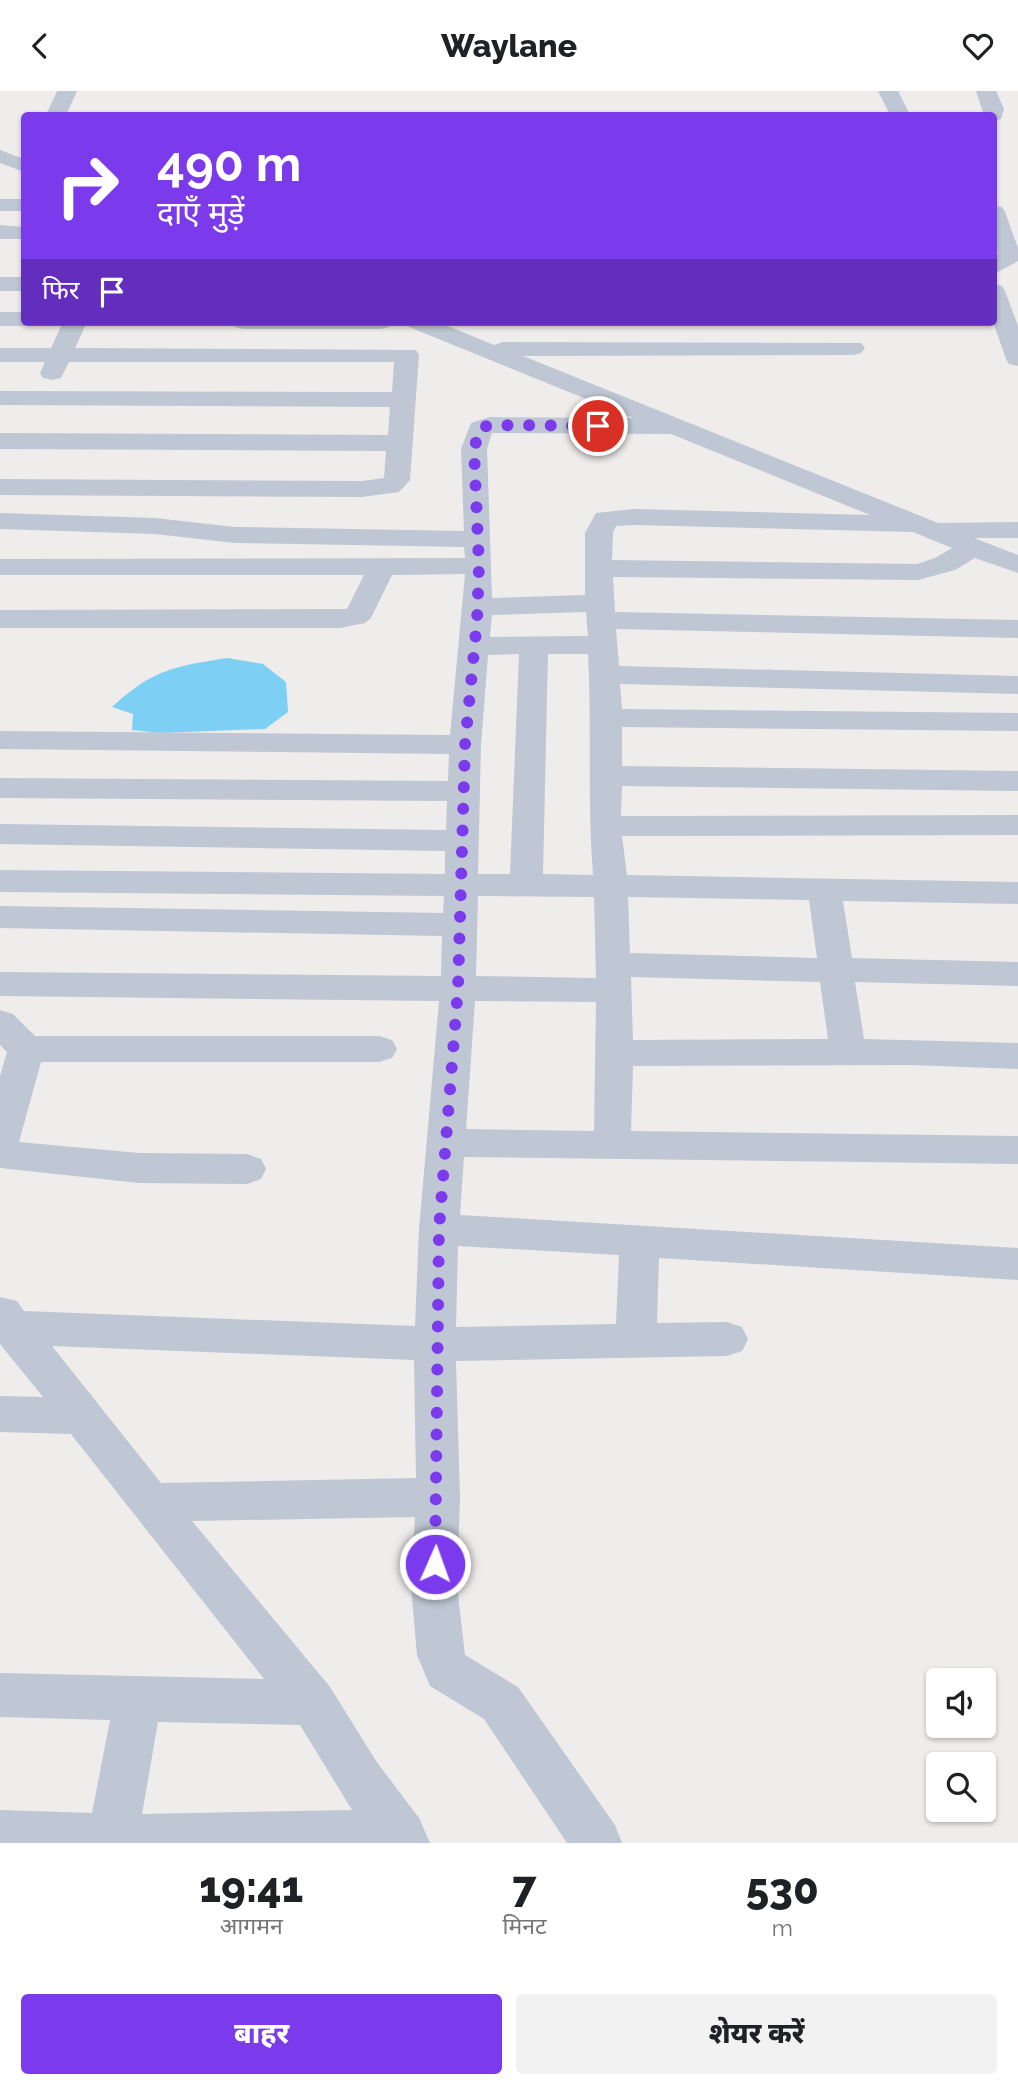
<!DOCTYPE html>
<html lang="hi">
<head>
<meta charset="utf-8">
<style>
	body { margin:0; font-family:Raleway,"Noto Sans Devanagari",sans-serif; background:#f2f2f2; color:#202124; height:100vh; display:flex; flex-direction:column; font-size:26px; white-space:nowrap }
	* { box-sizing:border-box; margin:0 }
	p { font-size:23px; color:#757577 }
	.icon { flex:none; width:38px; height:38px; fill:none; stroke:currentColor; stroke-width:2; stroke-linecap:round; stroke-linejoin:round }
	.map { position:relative; height:1752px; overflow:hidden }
	.side { display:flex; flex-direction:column; background:#fff; flex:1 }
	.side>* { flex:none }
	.guide { position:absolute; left:21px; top:21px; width:976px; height:214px; border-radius:7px; box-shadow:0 2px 5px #0004; background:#7c3aed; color:#fff; overflow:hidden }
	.controls { position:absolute; left:926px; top:1577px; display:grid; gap:14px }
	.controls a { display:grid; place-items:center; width:70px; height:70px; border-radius:7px; background:#fff; box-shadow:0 2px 5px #0004; font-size:35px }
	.pin { position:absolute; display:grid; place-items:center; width:60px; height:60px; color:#fff; margin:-30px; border:4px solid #fff; border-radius:50%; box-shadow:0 2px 7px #0007 }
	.me { position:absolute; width:77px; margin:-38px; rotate:2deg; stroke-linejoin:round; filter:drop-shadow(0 0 5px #0008) }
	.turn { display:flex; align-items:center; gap:24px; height:147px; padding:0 21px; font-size:32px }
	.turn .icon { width:91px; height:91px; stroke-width:2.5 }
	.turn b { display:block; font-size:49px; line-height:60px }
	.then { display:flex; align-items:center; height:66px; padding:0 21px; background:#0003; gap:14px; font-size:26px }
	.eta { display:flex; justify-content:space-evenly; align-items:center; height:119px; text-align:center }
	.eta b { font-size:42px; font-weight:800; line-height:49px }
	.button { display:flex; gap:14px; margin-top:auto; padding:14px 21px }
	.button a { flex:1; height:80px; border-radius:7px; background:#7c3aed; color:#fff; font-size:28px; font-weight:800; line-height:80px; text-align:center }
	.button a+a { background:#f2f2f2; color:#202124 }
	header { display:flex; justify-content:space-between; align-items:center; height:91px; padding:0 21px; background:#fff; font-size:32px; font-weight:800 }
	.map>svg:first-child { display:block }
	.water { fill:#7dcff4 }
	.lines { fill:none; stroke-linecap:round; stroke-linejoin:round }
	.minor { fill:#bec7d3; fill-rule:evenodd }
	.route { stroke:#7c3aed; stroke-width:12; stroke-dasharray:0 21.6 }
</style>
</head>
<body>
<header><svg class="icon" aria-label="back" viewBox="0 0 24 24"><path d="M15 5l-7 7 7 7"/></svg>Waylane<svg class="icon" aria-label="heart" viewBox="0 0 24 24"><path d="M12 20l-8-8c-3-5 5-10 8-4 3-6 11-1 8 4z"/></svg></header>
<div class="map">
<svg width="1018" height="1752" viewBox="0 0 1018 1752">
	<rect width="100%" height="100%" fill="#efecec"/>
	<path class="water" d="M227,567L263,573L286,591L288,621L265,638L159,642L132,639L133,623L112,616C154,578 172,576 227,567Z"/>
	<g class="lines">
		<path class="minor" d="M57,0H77L66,24H46Z
			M878,0H898L910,24H890Z
			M976,0H996L1004,18L1001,28L994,30V24H984Z
			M0,59L24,68V81L0,72Z
			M0,108H24V120H0Z
			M994,115L1002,116L1005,121L1018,157V170L994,183V166L998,163L994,151Z
			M0,134L24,136V148H0Z
			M0,186H24V200H0Z
			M994,193L1002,195L1005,200L1018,235V275L1009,273L1006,268L993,231Z
			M0,221H24V231H34L24,235H0Z
			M63,231H87L75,257L416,259L419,264L410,389L399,401L362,406L0,404V388L362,390L384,387L386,360L0,358V342L388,344L390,316L0,314V300L392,301L394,271H69L61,287L52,289L43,287L40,282L45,271H0V257H51Z
			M231,231H393L389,236L381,238H243L235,236Z
			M405,231H438L494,254L503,251L861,252L865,257L861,262L853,264L523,265L938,432L1018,431V447H974L1018,464V482L975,467L955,479L918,489L613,486L615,521L1018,529V547L616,538L619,575L1018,585V603L620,593L622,618L1018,622V640L622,636V675L1018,680V700L622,695L621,725L1018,724V744L622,745L627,784L1018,791V813L843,810L852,867L1018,871V895L855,891L864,948L1018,952V978L911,974L633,975L631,1040L1018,1045V1073L464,1066L460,1124L1018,1157V1189L659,1167L657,1232L727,1231L742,1236L748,1248L742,1260L727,1265L456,1270L460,1406L457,1495L465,1564L518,1596L615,1734L622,1752H567L484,1628L430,1595L417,1564L411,1495L415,1426L192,1430L330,1596L376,1670L419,1727L430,1752H0V1719L92,1722L110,1629L0,1626V1582L264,1588L71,1343L0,1341V1305L43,1306L0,1253V1206L17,1210L24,1220L415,1235L419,1138L439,910L0,905V881L441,885L442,845L0,837V815L443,822L444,805L0,801V779L445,783V760L0,753V733L446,739L447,710L0,707V687L448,690L449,663L0,658V640L450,644L465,483L392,484L371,527L365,532L340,537H0V519L347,518L364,484H0V468L465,467L464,456L235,452L155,443L0,438V422L155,427L235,436L464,440L461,358L471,332L490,326L633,327L409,236ZM492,342L671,343L870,424L634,418L596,422L585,442V504L492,507L487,358ZM634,434L913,441L952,457L935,467L917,473L612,469L613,442L616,435ZM586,521L588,545L490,546L492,524ZM519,563L510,783H478L481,654L488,564ZM548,563H588C592,637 587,710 593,784L543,783ZM478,805L594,806L596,887L476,885ZM628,806L809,809L817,867L630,862ZM631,886L820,891L828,948L633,949ZM475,910L596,911L594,1040L466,1038ZM458,1155L619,1164L616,1233L456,1236ZM52,1255L414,1269L416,1387L161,1392ZM158,1631L300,1634L352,1719L142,1723Z
			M0,919L13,923L35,945H379L392,949L397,958L392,967L379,971H41L19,1051L139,1062L247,1063L261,1068L266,1078L261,1088L247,1093L139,1092L0,1077V985L7,961L0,954Z"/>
	</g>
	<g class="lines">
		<path class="route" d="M435,1473L439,1138L458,897L465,654L477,530L479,475L474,358L480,337L490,334L598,335"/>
	</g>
</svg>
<div class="controls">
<a><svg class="icon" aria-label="sound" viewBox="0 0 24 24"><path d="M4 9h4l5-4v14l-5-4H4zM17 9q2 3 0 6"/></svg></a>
<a><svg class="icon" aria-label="search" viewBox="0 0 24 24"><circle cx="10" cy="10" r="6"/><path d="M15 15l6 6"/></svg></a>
</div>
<div class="pin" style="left:598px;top:335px;background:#d93025"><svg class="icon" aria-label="arrive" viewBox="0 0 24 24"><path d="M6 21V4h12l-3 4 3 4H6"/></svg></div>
<svg class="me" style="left:435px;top:1473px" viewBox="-20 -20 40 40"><circle r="17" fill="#7c3aed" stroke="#fff" stroke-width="3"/><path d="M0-11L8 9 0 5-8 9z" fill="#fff"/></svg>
<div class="guide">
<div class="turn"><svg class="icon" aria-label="right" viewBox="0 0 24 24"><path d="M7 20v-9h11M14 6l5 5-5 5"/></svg><div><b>490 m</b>दाएँ मुड़ें</div></div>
<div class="then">फिर<svg class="icon" aria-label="arrive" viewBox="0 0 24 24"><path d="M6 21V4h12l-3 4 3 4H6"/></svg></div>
</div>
</div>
<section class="side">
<div class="eta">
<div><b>19:41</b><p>आगमन</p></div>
<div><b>7</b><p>मिनट</p></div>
<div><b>530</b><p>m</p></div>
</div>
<div class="button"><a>बाहर</a><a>शेयर करें</a></div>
</section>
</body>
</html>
